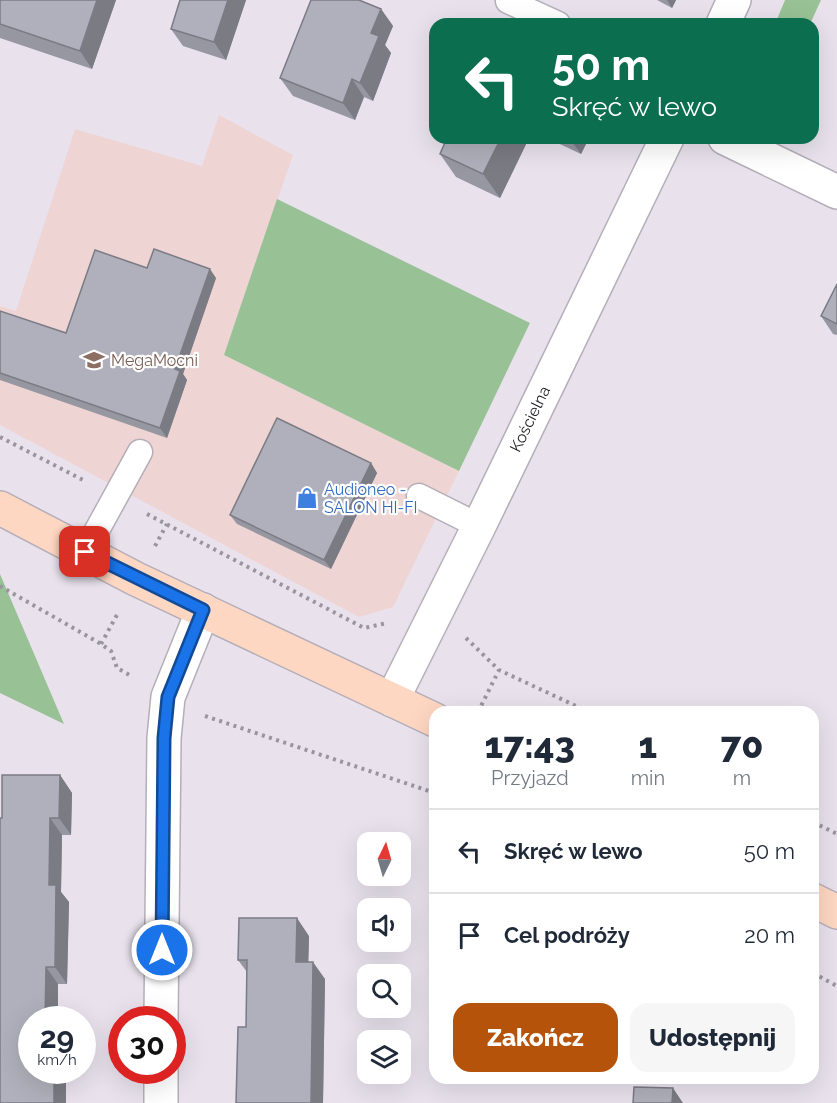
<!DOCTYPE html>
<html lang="pl">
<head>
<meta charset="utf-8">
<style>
	body { margin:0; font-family:Raleway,sans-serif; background:#f6f6f7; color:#1f2937; height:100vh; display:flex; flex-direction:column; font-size:22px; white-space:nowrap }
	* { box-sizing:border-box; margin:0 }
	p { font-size:20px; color:#747a83 }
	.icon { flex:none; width:33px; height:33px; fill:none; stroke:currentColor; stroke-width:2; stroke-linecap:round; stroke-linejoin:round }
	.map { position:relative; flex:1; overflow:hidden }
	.drawer { position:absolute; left:429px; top:706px; width:390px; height:378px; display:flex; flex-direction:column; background:#fff; border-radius:18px; box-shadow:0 6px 24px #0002 }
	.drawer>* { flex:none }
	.banner { position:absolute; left:429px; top:18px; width:390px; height:126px; border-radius:18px; box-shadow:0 6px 24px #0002; background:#0b6e4f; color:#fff; overflow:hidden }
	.needle { width:39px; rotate:5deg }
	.tools { position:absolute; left:357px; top:832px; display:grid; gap:12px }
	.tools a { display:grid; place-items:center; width:54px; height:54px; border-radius:12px; background:#fff; box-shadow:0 6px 24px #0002; font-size:30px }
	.speed { position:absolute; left:18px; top:1006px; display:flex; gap:12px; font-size:30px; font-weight:700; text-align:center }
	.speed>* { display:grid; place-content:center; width:78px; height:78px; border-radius:50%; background:#fff; box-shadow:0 6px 24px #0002; line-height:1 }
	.speed small { font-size:15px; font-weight:400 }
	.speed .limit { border:9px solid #d22; background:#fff; color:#111 }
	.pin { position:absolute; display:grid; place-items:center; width:51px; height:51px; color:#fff; margin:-26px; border-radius:12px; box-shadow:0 3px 9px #0006 }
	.me { position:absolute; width:66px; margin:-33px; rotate:0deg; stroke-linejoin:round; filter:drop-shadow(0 0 4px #0008) }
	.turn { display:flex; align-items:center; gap:21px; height:126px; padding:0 24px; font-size:27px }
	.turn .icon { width:78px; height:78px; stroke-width:2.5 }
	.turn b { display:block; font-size:42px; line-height:51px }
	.eta { display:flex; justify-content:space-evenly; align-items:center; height:102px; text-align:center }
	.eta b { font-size:36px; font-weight:800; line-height:42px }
	.button { display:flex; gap:12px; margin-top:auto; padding:12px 24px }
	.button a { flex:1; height:69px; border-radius:18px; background:#b45309; color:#fff; font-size:24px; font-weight:800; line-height:69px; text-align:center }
	.button a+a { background:#f6f6f7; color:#1f2937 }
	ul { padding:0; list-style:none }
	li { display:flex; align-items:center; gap:18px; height:84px; padding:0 24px; border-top:2px solid #e0e1e3 }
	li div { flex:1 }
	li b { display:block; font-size:22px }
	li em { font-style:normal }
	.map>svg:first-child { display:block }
	.commercial { fill:#eed4d3 }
	.green { fill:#98c296 }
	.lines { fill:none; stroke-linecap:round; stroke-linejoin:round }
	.service-casing { stroke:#b5aeb9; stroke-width:27 }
	.minor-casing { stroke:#b5aeb9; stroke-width:36 }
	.secondary-casing { stroke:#b5aeb9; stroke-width:36 }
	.path { stroke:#9a959d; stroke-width:4; stroke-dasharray:3 4.5; stroke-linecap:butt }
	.service { stroke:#fff; stroke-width:24 }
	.minor { stroke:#fff; stroke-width:33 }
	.secondary { stroke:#fed7c2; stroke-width:33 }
	.wall { fill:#9797a2 }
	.shaded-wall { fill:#7b7b84 }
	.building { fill:#b0b0bc; stroke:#7b7b84; stroke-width:1.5 }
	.route-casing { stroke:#114b97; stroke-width:15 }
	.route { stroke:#1a73e8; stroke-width:10 }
	.labels { text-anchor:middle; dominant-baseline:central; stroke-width:4.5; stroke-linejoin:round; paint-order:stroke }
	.education-label { font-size:16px; fill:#785e54; stroke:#fff; text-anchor:start }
	.street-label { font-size:16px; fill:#1d1b1f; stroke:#fff }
	.shop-label { font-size:16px; fill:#366cbe; stroke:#fff; text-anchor:start }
</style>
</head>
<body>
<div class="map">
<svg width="837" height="1103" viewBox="0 0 837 1103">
	<rect width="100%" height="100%" fill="#e9e2ed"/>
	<path class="commercial" d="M219,115L293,155L224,355L459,471L393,607L359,617L0,425V306L16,311L75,129L202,166Z"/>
	<path class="green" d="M785,0H821L810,24H775Z
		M277,199L530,323L459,471L224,355Z
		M0,574L64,724L0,693Z"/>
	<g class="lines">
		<defs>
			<path id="service" d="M508,1L558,24
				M419,496L479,526
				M85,552L140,452"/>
			<path id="minor" d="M723,24L734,0
				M725,138L837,192
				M392,700L479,526L667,138
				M161,1020L164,738L168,697L203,610
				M161,1103V1071"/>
			<path id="secondary" d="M0,508L136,579L435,720
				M813,900L837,912"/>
		</defs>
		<use href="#service" class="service-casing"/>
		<use href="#minor" class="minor-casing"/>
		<use href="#secondary" class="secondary-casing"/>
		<path class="path" d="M0,437L85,481
			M147,514L364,628L387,623
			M155,546L167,524
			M0,586L101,644L111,651L117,668L133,677
			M466,638L499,670L589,712
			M101,644L118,613
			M478,712L499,670
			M205,716L435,793
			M813,822L837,834
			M813,973L837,986"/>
		<use href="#service" class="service"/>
		<use href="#minor" class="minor"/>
		<use href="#secondary" class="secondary"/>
	</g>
	<path class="wall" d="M0,0H116L92,69L0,38Z
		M180,0H246L226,60L183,46L171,29Z
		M657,0H676L672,8Z
		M381,9L393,26L385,45L391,53L373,101L364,97L355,120L293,96L280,78Z
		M445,138H529L500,198L456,177L440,154L446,140Z
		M547,138H589L581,154Z
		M147,268L216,278L183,374L187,380L167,438L0,380V311L66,333Z
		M837,284V335L833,334L821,316Z
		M371,463L377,473L331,569L237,524L230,515Z
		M2,775H60L72,793L71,835H62L61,892L69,902L67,984H58V1020H32V1071H66V1103H0V818H2Z
		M309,936L308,962L325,979L323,1103H236L246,1027L247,972L238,960Z"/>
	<path class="shaded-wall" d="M97,0H116L92,69L80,51Z
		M228,0H246L226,60L214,42Z
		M667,0H676L672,8Z
		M381,9L393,26L385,45L391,53L373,101L360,83L371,33Z
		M352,79L364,97L355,120L343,103Z
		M501,138H529L500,198L483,174Z
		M569,138H589L581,154Z
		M210,269L216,278L183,374L187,380L167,438L160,428L175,369Z
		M371,463L377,473L331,569L324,560Z
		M60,775L72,793L71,835L59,818Z
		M50,818L62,835L61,892L69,902L67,984L55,967L49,885Z
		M297,918L309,936L308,979L296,962Z
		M313,962L325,979L323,1103H311Z
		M46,967L58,984V1020H45Z
		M54,1071H66V1103H54Z
		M673,1088L683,1103H672Z"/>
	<path class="building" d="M0,0H97L80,51L0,24Z
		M180,0H228L214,42L171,29Z
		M311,0H359L381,9L371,33L379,36L360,83L352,79L343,103L280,78Z
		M447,138H501L483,174L440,154Z
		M154,249L210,269L175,369L180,371L160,428L0,373V311L66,333L95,250L147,268Z
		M837,284V324L821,316Z
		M277,418L371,463L324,560L230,515Z
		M2,775H60L59,818H50L49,885H56L55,967H46L45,1020H32V1071H54V1103H0V818H2Z
		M239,918H297L296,962H313L311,1103H236L238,1027H246L247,960H238Z
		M634,1087L673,1088L672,1103H633Z"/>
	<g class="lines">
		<defs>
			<path id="route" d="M85,552L203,610L168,697L164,738L162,950"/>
		</defs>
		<use href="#route" class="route-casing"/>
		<use href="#route" class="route"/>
	</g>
	<defs>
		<symbol id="school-bare" viewBox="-9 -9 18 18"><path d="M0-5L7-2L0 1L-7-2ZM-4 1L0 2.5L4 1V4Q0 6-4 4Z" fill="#8d6e63" stroke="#fff" stroke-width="2.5" paint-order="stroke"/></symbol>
		<symbol id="shop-bare" viewBox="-9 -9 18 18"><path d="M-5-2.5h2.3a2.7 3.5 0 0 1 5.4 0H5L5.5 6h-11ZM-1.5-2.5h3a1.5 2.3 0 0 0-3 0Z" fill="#3f7fe0" stroke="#fff" stroke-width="2.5" paint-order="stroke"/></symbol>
	</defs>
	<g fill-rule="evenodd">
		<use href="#school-bare" x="79" y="345" width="30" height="30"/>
		<use href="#shop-bare" x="292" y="483" width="30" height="30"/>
	</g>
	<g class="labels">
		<g class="education-label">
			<text x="111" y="360">MegaMocni</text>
		</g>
		<g class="street-label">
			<text transform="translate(530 419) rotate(-64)">Kościelna</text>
		</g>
		<g class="shop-label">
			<text x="324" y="489">Audioneo -<tspan x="324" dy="18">SALON HI-FI</tspan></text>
		</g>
	</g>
</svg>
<div class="tools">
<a><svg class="needle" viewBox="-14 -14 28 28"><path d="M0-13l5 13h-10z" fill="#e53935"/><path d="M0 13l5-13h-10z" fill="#747a83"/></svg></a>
<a><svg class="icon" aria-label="sound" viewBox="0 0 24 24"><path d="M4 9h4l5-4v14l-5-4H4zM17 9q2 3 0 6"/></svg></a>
<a><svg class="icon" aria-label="search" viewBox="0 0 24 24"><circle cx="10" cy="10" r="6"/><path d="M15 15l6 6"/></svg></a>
<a><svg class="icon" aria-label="layers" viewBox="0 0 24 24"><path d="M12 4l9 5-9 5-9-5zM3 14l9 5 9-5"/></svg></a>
</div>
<div class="speed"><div>29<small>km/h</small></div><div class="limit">30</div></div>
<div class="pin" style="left:85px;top:552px;background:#d93025"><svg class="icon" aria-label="arrive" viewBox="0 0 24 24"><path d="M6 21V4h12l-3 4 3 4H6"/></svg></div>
<svg class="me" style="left:162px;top:950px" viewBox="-20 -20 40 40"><circle r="17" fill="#1a73e8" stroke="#fff" stroke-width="3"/><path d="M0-11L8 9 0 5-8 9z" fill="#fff"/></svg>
<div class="banner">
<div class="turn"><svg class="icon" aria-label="left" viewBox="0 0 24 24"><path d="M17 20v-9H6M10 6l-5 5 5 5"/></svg><div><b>50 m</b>Skręć w lewo</div></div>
</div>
<section class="drawer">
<div class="eta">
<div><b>17:43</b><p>Przyjazd</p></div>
<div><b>1</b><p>min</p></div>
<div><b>70</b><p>m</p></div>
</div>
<ul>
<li><svg class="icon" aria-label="left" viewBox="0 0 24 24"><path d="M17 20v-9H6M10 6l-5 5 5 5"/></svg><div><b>Skręć w lewo</b></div><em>50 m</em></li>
<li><svg class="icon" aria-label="arrive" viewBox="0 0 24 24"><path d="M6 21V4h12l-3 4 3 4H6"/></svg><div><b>Cel podróży</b></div><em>20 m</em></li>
</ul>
<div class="button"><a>Zakończ</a><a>Udostępnij</a></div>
</section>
</div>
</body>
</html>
